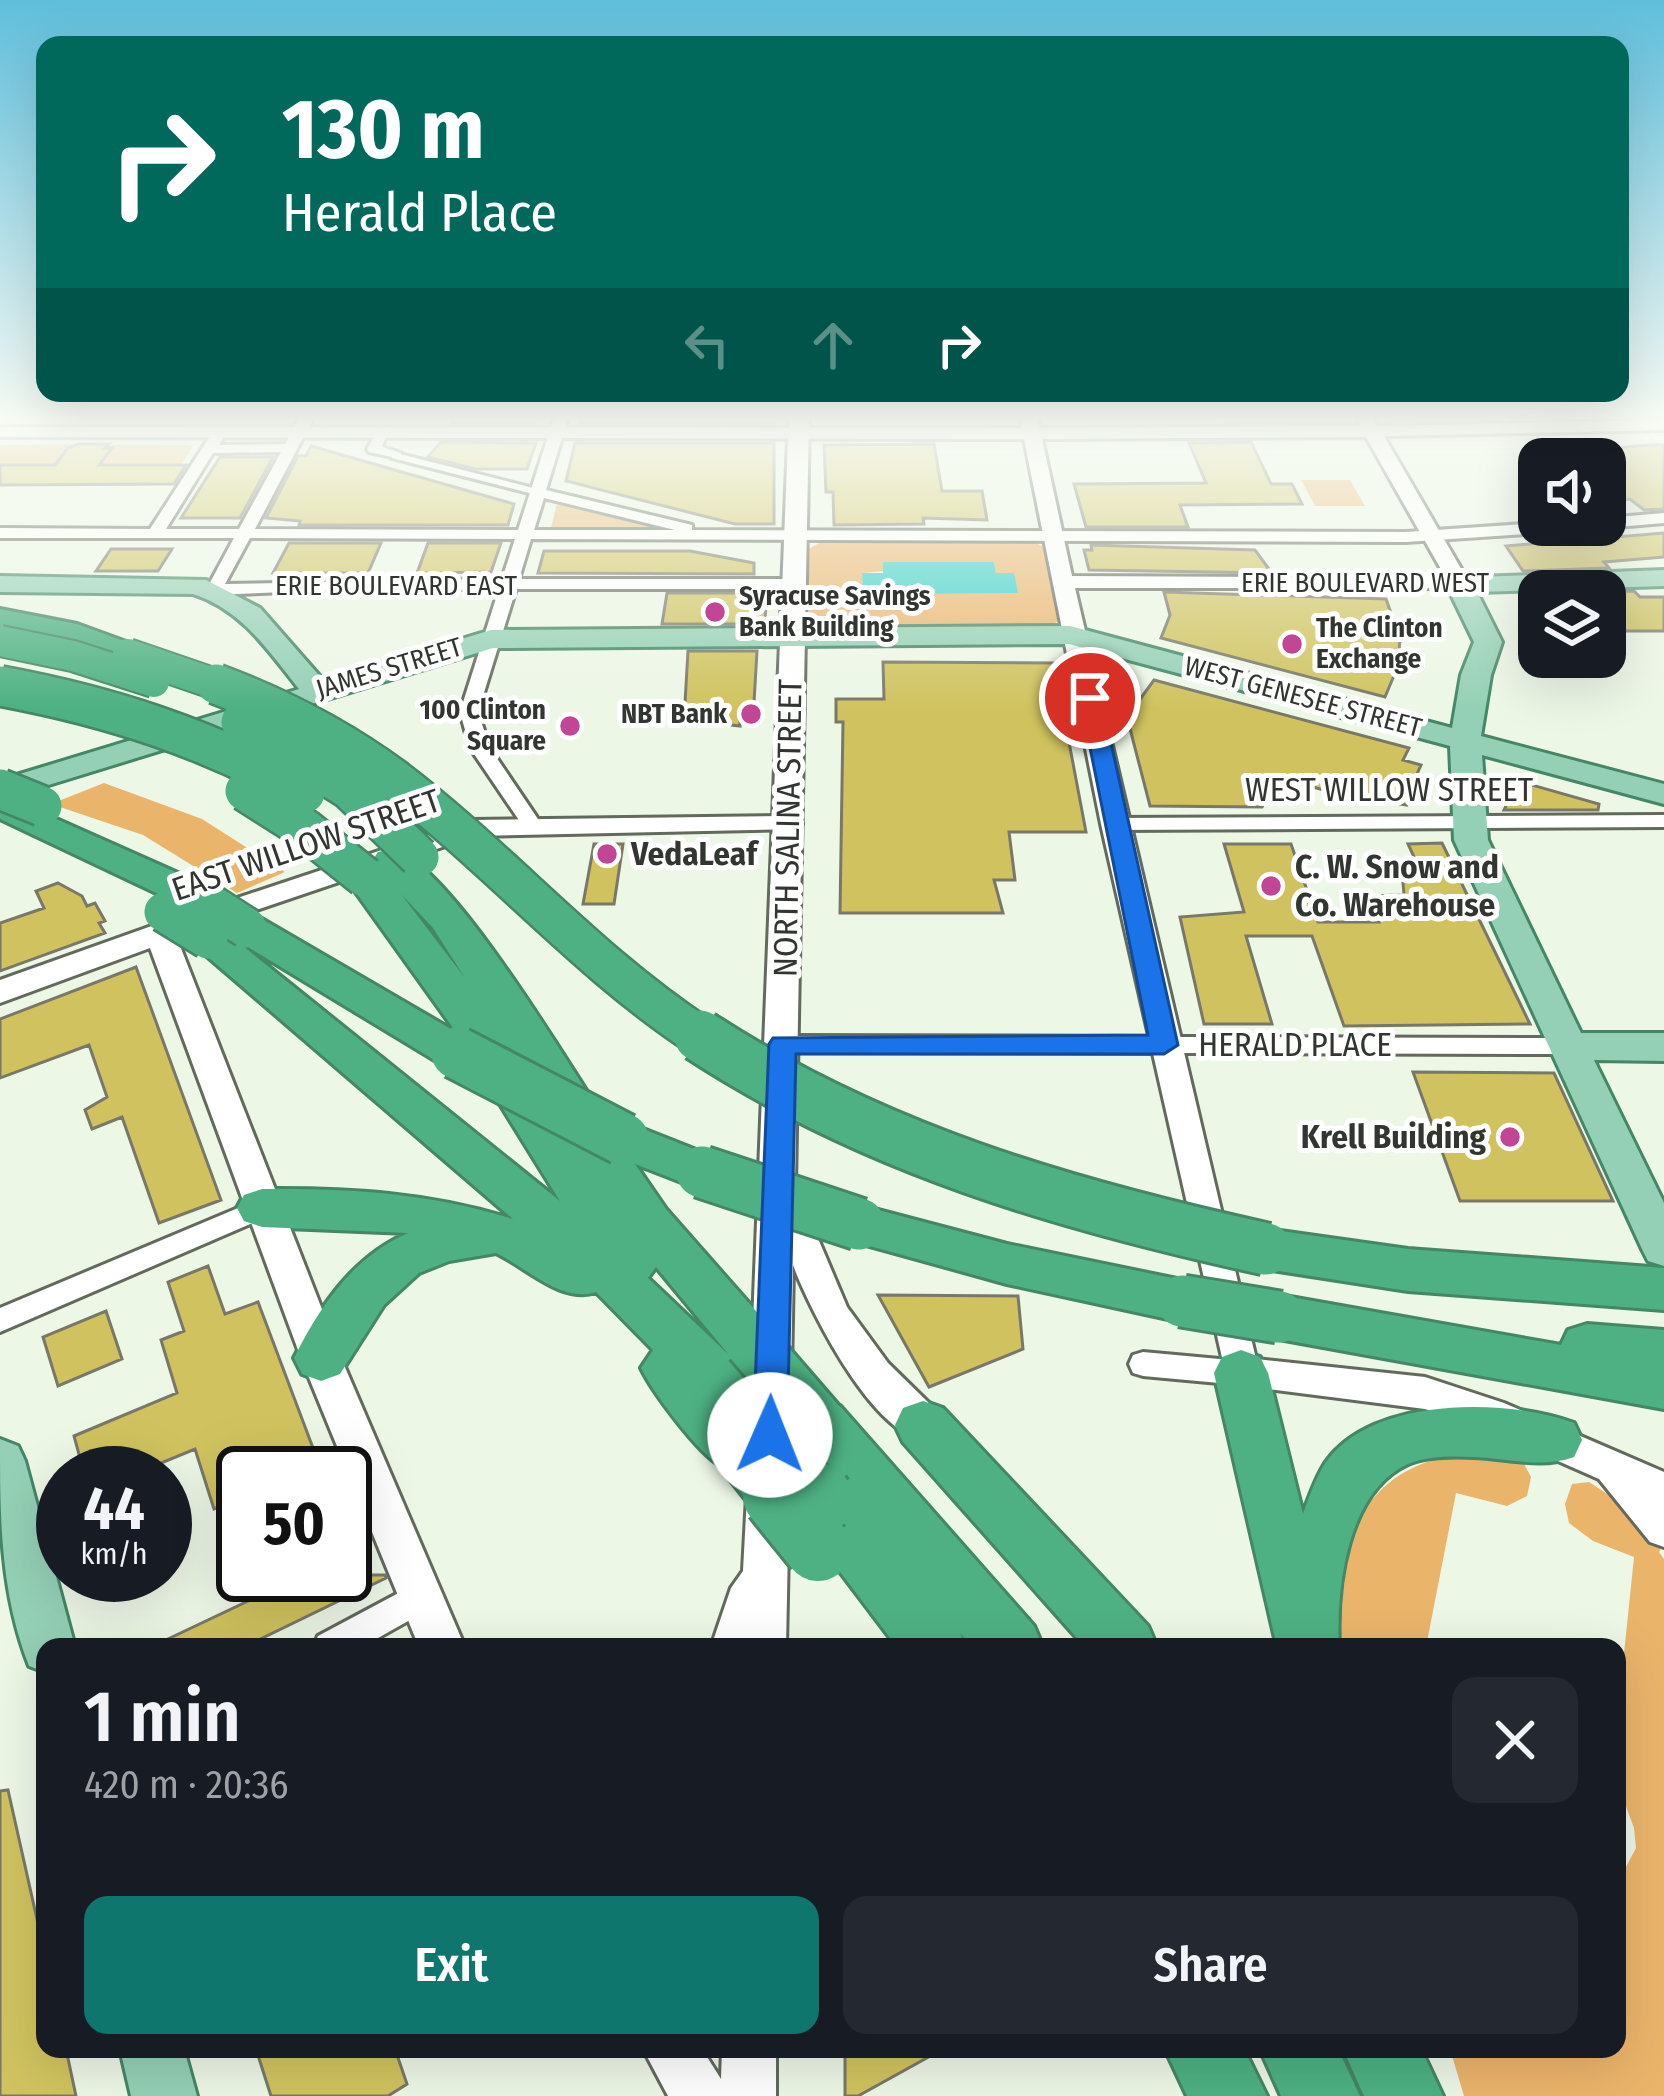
<!DOCTYPE html>
<html lang="en">
<head>
<meta charset="utf-8">
<style>
	body { margin:0; font-family:"Fira Sans Condensed",sans-serif; background:#242831; color:#f1f3f6; height:100vh; display:flex; flex-direction:column; font-size:45px; white-space:nowrap }
	* { box-sizing:border-box; margin:0 }
	p { font-size:39px; color:#9ea1a6 }
	.icon { flex:none; width:66px; height:66px; fill:none; stroke:currentColor; stroke-width:2; stroke-linecap:round; stroke-linejoin:round }
	.map { position:relative; flex:1; overflow:hidden }
	.panel { position:absolute; left:36px; top:1638px; width:1590px; height:420px; display:flex; flex-direction:column; background:#171b24; border-radius:24px; box-shadow:0 12px 48px #0002 }
	.panel>* { flex:none }
	.banner { position:absolute; left:36px; top:36px; width:1593px; height:366px; border-radius:24px; box-shadow:0 12px 48px #0002; background:#00695c; color:#fff; overflow:hidden }
	.tools { position:absolute; left:1518px; top:438px; display:grid; gap:24px }
	.tools a { display:grid; place-items:center; width:108px; height:108px; border-radius:24px; background:#171b24; box-shadow:0 12px 48px #0002; font-size:60px }
	.speed { position:absolute; left:36px; top:1446px; display:flex; gap:24px; font-size:60px; font-weight:700; text-align:center }
	.speed>* { display:grid; place-content:center; width:156px; height:156px; border-radius:50%; background:#171b24; box-shadow:0 12px 48px #0002; line-height:1 }
	.speed small { font-size:30px; font-weight:400 }
	.speed .limit { border:6px solid #111; border-radius:18px; background:#fff; color:#111 }
	.pin { position:absolute; display:grid; place-items:center; width:102px; height:102px; color:#fff; margin:-51px; border:6px solid #fff; border-radius:50%; box-shadow:0 3px 12px #0007 }
	.me { position:absolute; width:132px; margin:-66px; rotate:1deg; stroke-linejoin:round; filter:drop-shadow(0 0 9px #0008) }
	.turn { display:flex; align-items:center; gap:42px; height:252px; padding:0 48px; font-size:54px }
	.turn .icon { width:156px; height:156px; stroke-width:2.5 }
	.turn b { display:block; font-size:84px; line-height:102px }
	.lanes { display:flex; align-items:center; height:114px; padding:0 48px; background:#0003; justify-content:center; gap:60px; direction:ltr }
	.lanes .off { opacity:.35 }
	.round { display:grid; place-items:center; flex:none; width:126px; height:126px; border-radius:24px; background:#242831 }
	.summary { display:flex; align-items:center; justify-content:space-between; height:204px; padding:0 48px }
	h1 { font-size:72px; font-weight:600; line-height:90px }
	.action { display:flex; gap:24px; margin-top:auto; padding:24px 48px }
	.action a { flex:1; height:138px; border-radius:24px; background:#0f766e; color:#fff; font-size:48px; font-weight:600; line-height:138px; text-align:center }
	.action a+a { background:#242831; color:#f1f3f6 }
	.map>svg:first-child { display:block }
	.green { fill:#ebb46b; fill-rule:evenodd }
	.water { fill:#33cec7 }
	.building { fill:#d0c35f; stroke:#797868; stroke-width:3 }
	.lines { fill:none; stroke-linecap:round; stroke-linejoin:round }
	.pedestrian-casing { stroke:#626a5c; stroke-width:6 }
	.minor-casing { stroke:#626a5c; stroke-width:6 }
	.tertiary-casing { stroke:#626a5c; stroke-width:6 }
	.secondary-casing { stroke:#626a5c; stroke-width:6 }
	.primary-casing { stroke:#448666; stroke-width:6 }
	.motorway-casing { stroke:#448666; stroke-width:6 }
	.pedestrian { fill:#fff; fill-rule:evenodd }
	.minor { fill:#fff; fill-rule:evenodd }
	.tertiary { fill:#fff; fill-rule:evenodd }
	.secondary { fill:#fff; fill-rule:evenodd }
	.primary { fill:#94d0b5; fill-rule:evenodd }
	.motorway { fill:#4db183; fill-rule:evenodd }
	.motorway-bridge-far3-casing { stroke:#448666; stroke-width:34; stroke-linecap:butt }
	.motorway-bridge-far2-casing { stroke:#448666; stroke-width:44; stroke-linecap:butt }
	.motorway-bridge-far1-casing { stroke:#448666; stroke-width:57; stroke-linecap:butt }
	.motorway-bridge-casing { stroke:#448666; stroke-width:72; stroke-linecap:butt }
	.motorway-bridge-far3 { stroke:#4db183; stroke-width:30 }
	.motorway-bridge-far2 { stroke:#4db183; stroke-width:39 }
	.motorway-bridge-far1 { stroke:#4db183; stroke-width:51 }
	.motorway-bridge { stroke:#4db183; stroke-width:66 }
	.route { fill:#1a73e8; stroke:#114b97; stroke-width:3 }
	.poi-dot { fill:#c14696; stroke:#fff; stroke-width:4.5 }
	.labels { text-anchor:middle; dominant-baseline:central; stroke-width:10; stroke-linejoin:round; paint-order:stroke }
	.far-street-label { font-size:27px; fill:#323630; stroke:#fff }
	.far-poi-label { font-size:27px; font-weight:bold; fill:#323630; stroke:#fff; text-anchor:start }
	.street-label { font-size:33px; fill:#323630; stroke:#fff }
	.poi-label { font-size:33px; font-weight:bold; fill:#323630; stroke:#fff; text-anchor:start }
</style>
</head>
<body>
<div class="map">
<svg width="1664" height="2096" viewBox="0 0 1664 2096">
	<rect width="100%" height="100%" fill="#edf7e6"/>
	<path class="green" d="M79,444L68,449L55,465H0V445Z
		M108,445H188L193,446L181,465H99L111,449L105,448Z
		M1301,480H1350L1365,506H1315Z
		M559,495L685,528H551Z
		M821,542H1034L1046,548L1061,620L1049,626L822,627L809,623V549ZM994,562L996,573L1017,593H863L862,573Z
		M104,783L202,819L285,872L237,893L143,835L51,804Z
		M1463,1453L1522,1460L1531,1477L1527,1496L1507,1506L1456,1493L1426,1647H1341C1338,1550 1353,1470 1463,1453Z
		M1589,1482L1615,1499L1664,1543L1659,1552L1664,1559V2096H1464L1450,2049H1617V1884L1636,1848L1634,1828L1617,1782V1721L1634,1557L1593,1541L1569,1523L1565,1504L1572,1484Z"/>
	<path class="water" d="M883,562H994L996,573H1014L1018,593L863,594L862,573H883Z"/>
	<path class="building" d="M455,415H537L535,423H452Z
		M582,415H775V423H580Z
		M441,442L528,443H536L527,469H476L428,457Z
		M1251,442L1271,484H1292L1302,504L1180,505L1188,527H1086L1074,484L1206,483L1189,443Z
		M575,443H774V524H735L566,481Z
		M79,444H109L105,448H112L99,465H186L174,484L0,485V465H55L68,448Z
		M934,444L942,491H982L987,520L923,518L924,524L834,525L833,492H826L824,445Z
		M1648,445H1664V509L1644,510L1630,499L1616,501L1605,492V449Z
		M311,446L514,504L508,525H299L300,521L266,518L298,456H306Z
		M220,457H273L240,518H181Z
		M1664,533V557L1604,562L1609,568L1523,571L1506,546Z
		M289,543H381L368,573H273Z
		M428,543H501L491,572L417,573Z
		M1091,545L1255,550L1272,573L1089,570L1084,550H1092Z
		M111,549H172L158,571H96Z
		M544,551H690L754,563V574L538,573Z
		M1634,591L1640,597H1664V631H1605V592Z
		M1164,592L1386,599L1400,638L1398,666L1385,697L1161,638L1170,615Z
		M667,593H752V600H766L765,624H662Z
		M757,651L753,720H740V726L684,720L688,651Z
		M883,662L1054,663L1086,832H1009L1015,880H994L1003,913H840L843,722H836V699H884Z
		M1154,680L1409,748L1403,760L1421,765L1417,774L1420,778L1407,805L1342,795L1280,778L1262,807L1150,806L1127,717Z
		M1518,781L1599,804L1598,810H1504Z
		M1442,843L1530,1024L1344,1026L1312,936H1246L1272,1024H1204L1180,917L1244,912L1224,844H1291L1318,922H1379L1369,896L1404,895L1402,870H1420L1408,844Z
		M594,844H623L614,904H583Z
		M58,883L82,896L87,906L95,903L105,921L99,923L105,933L0,971V923L44,908L36,891Z
		M136,967L221,1200L159,1223L122,1117L92,1129L85,1110L107,1097L89,1045L0,1078V1019Z
		M1413,1072L1554,1073L1613,1201H1460Z
		M208,1266L225,1314L258,1302L319,1464L298,1473H243V1497L214,1509L195,1449L137,1473H84L74,1436L177,1393L161,1340L184,1331L168,1282Z
		M878,1295L1018,1296L1023,1349L929,1387Z
		M106,1311L122,1359L58,1386L43,1337Z
		M240,1575H385L386,1578L244,1647H151L248,1601Z
		M8,1790L45,1955V2049H66L76,2096H0V1791Z
		M256,2049H395L407,2084L388,2096H271Z
		M845,2049H943L858,2096H845Z"/>
	<g class="lines">
		<defs>
			<path id="pedestrian" d="M396,453L541,490L543,492L537,495L392,458V454Z"/>
			<path id="minor" d="M301,415H315L255,529L518,530L555,415H569L546,490L692,525V530L1406,532L1539,523L1592,525L1584,530L1406,542L531,539L519,579H793L801,584L793,589H516L478,712L490,748L542,825L532,831L525,829L470,748L460,712L499,589H357L214,595L206,590L234,538H0V528L150,529L214,430L226,433L219,445L285,444ZM281,452L239,529H166L213,453ZM544,498L675,530H534ZM250,538L515,539L502,579L225,584Z
				M377,432H387L382,447L401,453V459L369,452L367,449Z
				M1664,513V523L1605,528L1599,525H1605V518Z
				M1664,815V827L1114,830L1104,824L1114,818Z
				M782,1036L1566,1038L1578,1046L1566,1054L782,1052L770,1044Z
				M262,1198L271,1201L275,1208L271,1215L0,1332V1308Z
				M1143,1352L1241,1361L1251,1364L1256,1373L1251,1382L1241,1385L1143,1376L1133,1373L1129,1364L1133,1355Z
				M421,1581L433,1585L437,1596L433,1607L362,1647H313L318,1636Z"/>
			<path id="tertiary" d="M1022,415H1036L1040,428L1360,426L1357,415H1371L1377,426L1664,420V430L1384,436L1470,584L1467,588H1075L1256,1359L1425,1377L1504,1403L1664,1472V1547L1650,1542L1599,1479L1481,1427L1425,1409L1228,1384L1101,824L1024,439L0,437V427L1022,428ZM1366,437L1446,578L1072,576L1042,439Z
				M789,816L802,824L798,829L475,836L221,922H201L197,916L201,910L472,820Z"/>
			<path id="secondary" d="M789,415H809L795,1184L847,1307L888,1363L938,1412L944,1425L938,1438C882,1457 809,1308 793,1265L791,1373L785,1385L771,1390L757,1385L751,1373Z
				M160,923L175,933L341,1358L465,1647H419L301,1358L150,948L0,1003V980Z
				M768,1477L783,1482L789,1496L786,1647H711L731,1588L743,1571L747,1496L753,1482Z
				M643,2049H702L721,2079L722,2049H776V2096H668Z"/>
			<path id="primary" d="M1664,570V586L1477,592L1502,642L1491,675L1481,736L1664,784V804L1482,755L1488,840L1581,1033H1664V1061L1594,1060L1664,1203V1266L1648,1261L1642,1249L1454,840L1450,746L1069,644L493,648L0,800V780L299,689C268,650 242,610 193,594L0,592V576L206,580L260,608L324,681L491,630L1070,626L1452,728L1461,675L1474,642L1446,584L1450,578Z
				M0,1439L18,1446L25,1461L75,1647H45V1672L29,1666C0,1592 0,1517 0,1439Z
				M120,2049H184L197,2096H131Z"/>
			<path id="motorway" d="M0,609L77,624L140,647L145,654L128,664L57,639L0,629Z
				M0,794L216,890L222,899L216,908L202,912L188,908L0,819Z
				M392,849C450,863 571,1069 609,1126L623,1121L719,1159L726,1172L719,1185L702,1190L635,1164L666,1209L769,1326L777,1342L769,1358L750,1364L732,1358L770,1394L778,1411L770,1428L758,1432L764,1446L756,1464C742,1469 734,1473 720,1465C698,1453 652,1391 641,1368L653,1350L596,1292C562,1304 526,1267 496,1253L449,1261L419,1273L384,1305L340,1374L321,1381L302,1374L294,1358C320,1306 353,1257 408,1233L262,1227L244,1221L237,1208L244,1195L262,1189C348,1188 431,1193 513,1219L187,939L193,929L208,926L232,937L226,928L232,919L247,915L262,919L456,1032L345,877L351,868H377L372,861L378,852ZM401,894L433,928L465,978ZM233,938L441,1064L457,1069L474,1062L560,1201ZM656,1267L729,1355L648,1278Z
				M859,1205L1007,1244L1182,1280L1201,1286L1208,1301L1201,1316L1182,1322L1007,1284L841,1238L834,1224L841,1210Z
				M1266,1229L1408,1249L1664,1268V1310L1408,1291L1266,1269L1248,1263L1241,1249L1248,1235Z
				M1279,1295L1561,1345L1568,1330L1587,1324L1664,1330V1409L1279,1339L1260,1332L1253,1317L1260,1302Z
				M1241,1350L1260,1357L1268,1373L1303,1514C1309,1497 1316,1477 1326,1462C1373,1396 1506,1398 1574,1423L1582,1440L1574,1457C1541,1469 1507,1458 1473,1457C1452,1456 1427,1456 1408,1464C1347,1492 1336,1587 1339,1647H1277L1214,1373L1222,1357Z
				M820,1399L840,1406L1034,1626L1043,1647H972L960,1633L966,1647H897L800,1519L792,1500L800,1481L821,1474L831,1478L792,1423L800,1406Z
				M923,1401L943,1408L1148,1626L1157,1647H1085L903,1442L895,1425L903,1408Z
				M1165,2049H1244L1267,2096H1187Z
				M1260,2049H1338L1360,2096H1281Z
				M1343,2049H1421L1443,2096H1364Z"/>
		</defs>
		<use href="#pedestrian" class="pedestrian-casing"/>
		<use href="#minor" class="minor-casing"/>
		<use href="#tertiary" class="tertiary-casing"/>
		<use href="#secondary" class="secondary-casing"/>
		<use href="#primary" class="primary-casing"/>
		<use href="#motorway" class="motorway-casing"/>
		<use href="#pedestrian" class="pedestrian"/>
		<use href="#minor" class="minor"/>
		<use href="#tertiary" class="tertiary"/>
		<use href="#secondary" class="secondary"/>
		<use href="#primary" class="primary"/>
		<use href="#motorway" class="motorway"/>
		<defs>
			<path id="motorway-bridge-far3" d="M0,641L73,656L154,682
				M128,654L224,687
				M0,686L5,687"/>
			<path id="motorway-bridge-far2" d="M216,684C280,708 340,739 394,779C502,861 588,964 704,1039
				M0,686C108,706 209,738 305,793
				M241,722L349,789L419,857
				M0,789L42,806
				M245,791L305,829L365,877
				M202,899L247,928
				M164,912L208,939"/>
			<path id="motorway-bridge-far1" d="M700,1036C873,1149 1065,1205 1266,1249
				M457,1053L623,1139
				M702,1172L859,1224
				M1182,1301L1279,1317
				M750,1342L820,1423
				M750,1411L820,1499
				M736,1446L778,1499"/>
			<path id="motorway-bridge" d="M776,1496L818,1548
				M818,1496L821,1500"/>
		</defs>
		<use href="#motorway-bridge-far3" class="motorway-bridge-far3-casing"/>
		<use href="#motorway-bridge-far2" class="motorway-bridge-far2-casing"/>
		<use href="#motorway-bridge-far1" class="motorway-bridge-far1-casing"/>
		<use href="#motorway-bridge" class="motorway-bridge-casing"/>
		<use href="#motorway-bridge-far3" class="motorway-bridge-far3"/>
		<use href="#motorway-bridge-far2" class="motorway-bridge-far2"/>
		<use href="#motorway-bridge-far1" class="motorway-bridge-far1"/>
		<use href="#motorway-bridge" class="motorway-bridge"/>
	</g>
	<linearGradient id="sky" x2="0" y2="1"><stop stop-color="#5fbedb"/><stop offset="0.59" stop-color="#f7fbf4"/><stop offset="1" stop-color="#f7fbf4" stop-opacity="0"/></linearGradient>
	<rect width="1664" height="708" fill="url(#sky)"/>
	<path class="route" d="M1090,691L1101,698L1178,1045L1164,1054H796L787,1435L782,1445L770,1450L758,1445L753,1435L769,1044L773,1038L1148,1035L1080,698Z"/>
	<g class="poi-dot">
		<circle cx="715" cy="612" r="12"/>
		<circle cx="1292" cy="644" r="12"/>
		<circle cx="751" cy="714" r="12"/>
		<circle cx="570" cy="726" r="12"/>
		<circle cx="607" cy="854" r="12"/>
		<circle cx="1271" cy="886" r="12"/>
		<circle cx="1510" cy="1137" r="12"/>
	</g>
	<g class="labels">
		<g class="far-street-label">
			<text x="1365" y="583">ERIE BOULEVARD WEST</text>
			<text x="396" y="586">ERIE BOULEVARD EAST</text>
			<text transform="translate(389 668) rotate(-17)">JAMES STREET</text>
			<text transform="translate(1303 697) rotate(15)">WEST GENESEE STREET</text>
		</g>
		<g class="far-poi-label">
			<text x="739" y="596">Syracuse Savings<tspan x="739" dy="31">Bank Building</tspan></text>
			<text x="1316" y="628">The Clinton<tspan x="1316" dy="31">Exchange</tspan></text>
			<text x="546" y="710" text-anchor="end">100 Clinton<tspan x="546" dy="31">Square</tspan></text>
			<text x="727" y="714" text-anchor="end">NBT Bank</text>
		</g>
		<g class="street-label">
			<text x="1389" y="790">WEST WILLOW STREET</text>
			<text transform="translate(788 828) rotate(-89)">NORTH SALINA STREET</text>
			<text transform="translate(306 845) rotate(-19)">EAST WILLOW STREET</text>
			<text x="1295" y="1045">HERALD PLACE</text>
		</g>
		<g class="poi-label">
			<text x="631" y="854">VedaLeaf</text>
			<text x="1295" y="867">C. W. Snow and<tspan x="1295" dy="38">Co. Warehouse</tspan></text>
			<text x="1486" y="1137" text-anchor="end">Krell Building</text>
		</g>
	</g>
</svg>
<div class="tools">
<a><svg class="icon" aria-label="sound" viewBox="0 0 24 24"><path d="M4 9h4l5-4v14l-5-4H4zM17 9q2 3 0 6"/></svg></a>
<a><svg class="icon" aria-label="layers" viewBox="0 0 24 24"><path d="M12 4l9 5-9 5-9-5zM3 14l9 5 9-5"/></svg></a>
</div>
<div class="speed"><div>44<small>km/h</small></div><div class="limit">50</div></div>
<div class="pin" style="left:1090px;top:698px;background:#d93025"><svg class="icon" aria-label="arrive" viewBox="0 0 24 24"><path d="M6 21V4h12l-3 4 3 4H6"/></svg></div>
<svg class="me" style="left:770px;top:1435px" viewBox="-20 -20 40 40"><circle r="19" fill="#fff"/><path d="M0-13L10 11 0 6-10 11z" fill="#1a73e8"/></svg>
<div class="banner">
<div class="turn"><svg class="icon" aria-label="right" viewBox="0 0 24 24"><path d="M7 20v-9h11M14 6l5 5-5 5"/></svg><div><b>130 m</b>Herald Place</div></div>
<div class="lanes"><svg class="icon off" aria-label="left" viewBox="0 0 24 24"><path d="M17 20v-9H6M10 6l-5 5 5 5"/></svg><svg class="icon off" aria-label="ahead" viewBox="0 0 24 24"><path d="M12 20V5M6 11l6-6 6 6"/></svg><svg class="icon" aria-label="right" viewBox="0 0 24 24"><path d="M7 20v-9h11M14 6l5 5-5 5"/></svg></div>
</div>
<section class="panel">
<div class="summary"><div><h1>1 min</h1><p>420 m · 20:36</p></div><a class="round"><svg class="icon" aria-label="close" viewBox="0 0 24 24"><path d="M6 6l12 12M18 6L6 18"/></svg></a></div>
<div class="action"><a>Exit</a><a>Share</a></div>
</section>
</div>
</body>
</html>
